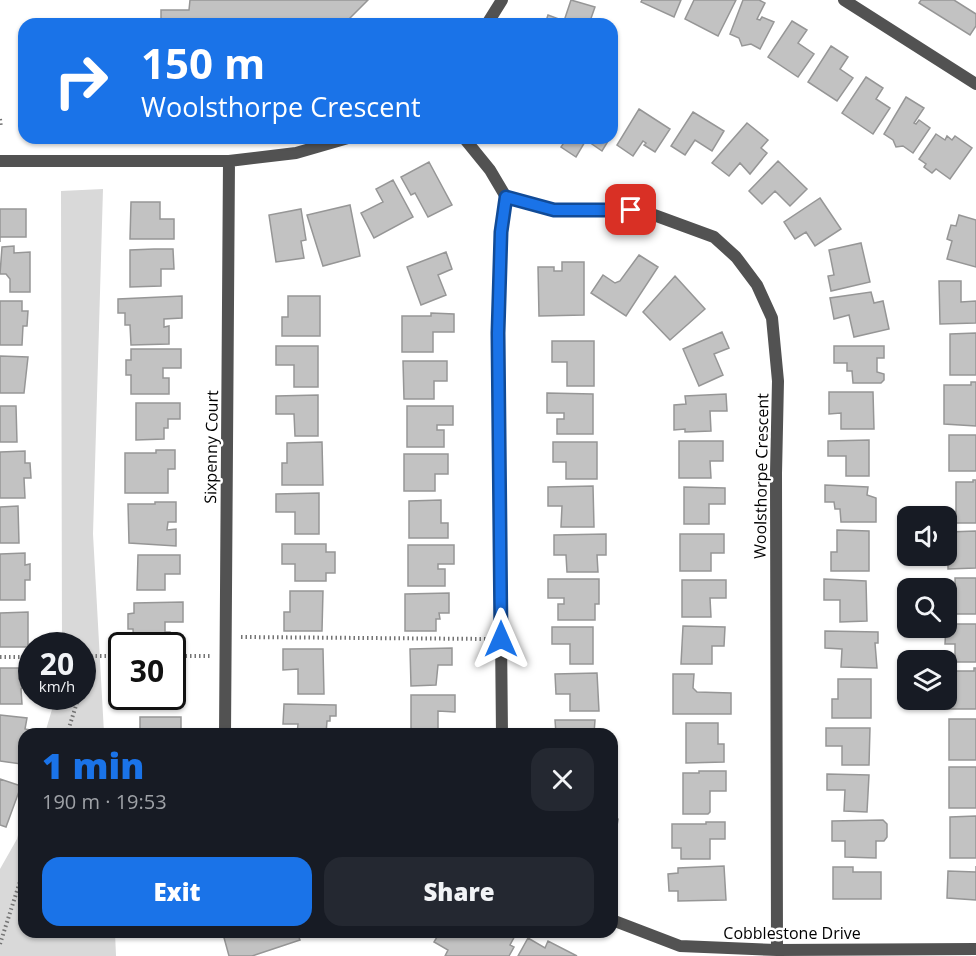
<!DOCTYPE html>
<html lang="en">
<head>
<meta charset="utf-8">
<style>
	body { margin:0; font-family:"Open Sans",sans-serif; background:#242831; color:#f1f3f6; height:100vh; display:flex; flex-direction:column; font-size:22px; white-space:nowrap }
	* { box-sizing:border-box; margin:0 }
	p { font-size:20px; color:#9ea1a6 }
	.icon { flex:none; width:33px; height:33px; fill:none; stroke:currentColor; stroke-width:2; stroke-linecap:round; stroke-linejoin:round }
	.map { position:relative; flex:1; overflow:hidden }
	.details { position:absolute; left:18px; top:728px; width:600px; height:210px; display:flex; flex-direction:column; background:#171b24; border-radius:18px; box-shadow:0 2px 4px #0004 }
	.details>* { flex:none }
	.hud { position:absolute; left:18px; top:18px; width:600px; height:126px; border-radius:18px; box-shadow:0 2px 4px #0004; background:#1a73e8; color:#fff; overflow:hidden }
	.buttons { position:absolute; left:897px; top:506px; display:grid; gap:12px }
	.buttons a { display:grid; place-items:center; width:60px; height:60px; border-radius:12px; background:#171b24; box-shadow:0 2px 4px #0004; font-size:30px }
	.speed { position:absolute; left:18px; top:632px; display:flex; gap:12px; font-size:30px; font-weight:700; text-align:center }
	.speed>* { display:grid; place-content:center; width:78px; height:78px; border-radius:50%; background:#171b24; box-shadow:0 2px 4px #0004; line-height:1 }
	.speed small { font-size:15px; font-weight:400 }
	.speed .limit { border:3px solid #111; border-radius:9px; background:#fff; color:#111 }
	.pin { position:absolute; display:grid; place-items:center; width:51px; height:51px; color:#fff; margin:-26px; border-radius:12px; box-shadow:0 3px 9px #0006 }
	.me { position:absolute; width:66px; margin:-33px; rotate:0deg; stroke-linejoin:round; filter:drop-shadow(0 0 4px #0008) }
	.turn { display:flex; align-items:center; gap:21px; height:126px; padding:0 24px; font-size:27px }
	.turn .icon { width:78px; height:78px; stroke-width:2.5 }
	.turn b { display:block; font-size:42px; line-height:51px }
	.round { display:grid; place-items:center; flex:none; width:63px; height:63px; border-radius:18px; background:#242831 }
	.overview { display:flex; align-items:center; justify-content:space-between; height:102px; padding:0 24px }
	h1 { font-size:36px; font-weight:800; line-height:45px; color:#1a73e8 }
	.primary-button { display:flex; gap:12px; margin-top:auto; padding:12px 24px }
	.primary-button a { flex:1; height:69px; border-radius:18px; background:#1a73e8; color:#fff; font-size:24px; font-weight:800; line-height:69px; text-align:center }
	.primary-button a+a { background:#242831; color:#f1f3f6 }
	.map>svg:first-child { display:block }
	.green { fill:#d9d9d9 }
	.building { fill:#c2c2c2; stroke:#969696; stroke-width:1.5 }
	.lines { fill:none; stroke-linecap:round; stroke-linejoin:round }
	.path { stroke:#747474; stroke-width:4; stroke-dasharray:1.5 3; stroke-linecap:butt }
	.minor { stroke:#525252; stroke-width:12 }
	.route-casing { stroke:#114b97; stroke-width:15 }
	.route { stroke:#1a73e8; stroke-width:10 }
	.labels { text-anchor:middle; dominant-baseline:central; stroke-width:5; stroke-linejoin:round; paint-order:stroke }
	.street-label { font-size:16px; fill:#000; stroke:#fff }
</style>
</head>
<body>
<div class="map">
<svg width="976" height="956" viewBox="0 0 976 956">
	<rect width="100%" height="100%" fill="#fff"/>
	<path class="green" d="M103,189L93,534L104,733H45L56,696H82V645H62L61,191Z
		M24,812V932H115L116,956H0V869L17,839Z"/>
	<path class="building" d="M190,0H368L344,24H161V10H189Z
		M571,0L595,7L589,24H545L548,15L564,21Z
		M642,0H681L674,17L641,2Z
		M694,0H736L718,36L685,19Z
		M743,0H759L765,3L757,19L760,20L762,17L774,22L760,49L751,44L742,46L739,38L730,34Z
		M921,0H954L976,14V26L970,35L919,3Z
		M792,21L807,30L798,43L814,54L798,77L768,57Z
		M831,46L848,57L840,69L853,78L837,101L808,82Z
		M866,77L883,88L876,99L890,108L873,134L842,113Z
		M906,97L924,108L914,123L916,124L919,120L930,128L913,153L903,146L896,147L893,140L884,134Z
		M639,109L670,129L655,152L644,145L646,143L643,141L633,156L617,145Z
		M693,112L724,131L712,151L695,140L685,155L671,146Z
		M747,123L768,140L761,148L767,153L750,174L740,163L729,176L712,163Z
		M936,134L945,140L947,136L952,140L955,136L972,148L950,179L936,169L932,173L924,167L926,164L919,159Z
		M567,138H610L602,151L586,140L576,157L561,147Z
		M778,161L807,189L790,206L775,191L762,204L749,191Z
		M429,162L452,205L428,217L415,193L411,195L401,177Z
		M393,180L413,217L374,238L361,213L383,202L376,189Z
		M820,198L841,229L815,246L806,232L795,239L784,222Z
		M131,202H160V219H174V239H130Z
		M350,205L360,256L323,266L307,215Z
		M0,209H26V237H0V242Z
		M301,209L306,240L301,241L304,258L276,262L269,215Z
		M959,215L976,220V267L947,259L952,241L947,239L951,225L956,226Z
		M861,243L870,282L831,291L828,276L834,275L829,250Z
		M14,246V253L30,252V292H10V279L6,274H0L2,247Z
		M154,249H173L174,269H161V286L130,287V250Z
		M446,252L452,269L438,275L446,295L421,305L407,267Z
		M639,255L658,267L626,316L591,293L603,275L615,283L620,281Z
		M562,262H584V315L539,316L538,267H554V271H562Z
		M675,276L705,309L670,340L643,312Z
		M939,281H961V302L976,301V323L940,324Z
		M871,292L874,303L883,301L889,329L854,337L849,315L834,319L830,298Z
		M182,296V318L164,319V327L169,326V344L131,345L130,325H125V313H118V299Z
		M288,296H320V336H282V317H288Z
		M0,301H22V311H28L27,326H23L22,345H0Z
		M431,313L454,314V332H433V352H402V316H431Z
		M722,332L729,348L714,354L723,375L699,386L683,349Z
		M976,333V375H950V334Z
		M552,341H594V386H567V362H552Z
		M276,346H318V387H294V365H276Z
		M834,346H884V358H877V372L884,374V380L881,383H853L852,371H847V363H834Z
		M131,349H181V368H163V378H169V394H131V375H126V360H131Z
		M0,356L28,357L24,393H0Z
		M403,361H447V381H434V399H404Z
		M971,382H976V426L944,424V385H971Z
		M829,392H873L874,429H841V413L829,414Z
		M547,393L593,394V434H557V419H564V413H547Z
		M726,394L727,411H710L711,431L685,432V429L674,430V405L686,404L685,396Z
		M318,395V436H295L294,414H276V396Z
		M136,403H180V419H168V428H164V439L136,440Z
		M0,406H16L17,442H0Z
		M407,406H453V425H437V430H444V447H407Z
		M949,435H976V471H949Z
		M869,440V476H846V456H828V441Z
		M679,441H723V461H710L711,478H679Z
		M322,442L323,485H282V463H287V443Z
		M553,442H597V479H566V462H553Z
		M156,450H175V469H168V493H125V453H156Z
		M25,451V463H30L31,478H24L25,498H0V452Z
		M404,454H448V474H435V491H404Z
		M973,480H976V523H956V482H973Z
		M825,485L868,487L867,495L876,498V522H841L840,509H835L834,502H825Z
		M593,486L594,527H561L562,506H548V487Z
		M684,487L725,488V504H709V524H684Z
		M319,493V534H295V512H276V494Z
		M441,500V523H448V538H409V501Z
		M155,502H176V522H168L167,530L176,529V546L129,543L128,504H155Z
		M18,506L19,543H0V507Z
		M837,530L869,531V571H831V552H837Z
		M976,531V568L948,569V532Z
		M606,534V555H597L598,572H567L566,555H554V535Z
		M680,534H724V553H711V571H680Z
		M282,544H326V552H335V573H326V581H295V564H282Z
		M408,545H454V564H438V569H445V586H408Z
		M25,553V565L30,564V580H25V600H0V554Z
		M138,555H180V574H165V590H137Z
		M955,578H976V614H956Z
		M548,579H599V604H595V620H558V604H564V598H548Z
		M824,579L866,581L867,621L840,622V600H824Z
		M682,580H726V598H710L711,617H682Z
		M290,591H323L322,631H284V612H290Z
		M449,593V613H439L440,619H436V631H405V594Z
		M183,602V622H165V632H170V645H134L133,629H128V614L134,613V603Z
		M28,612V647H0V613Z
		M946,624H976V662H955V644H945Z
		M683,626L725,627L724,646H712V664H681Z
		M552,627H593V664H570V644H552Z
		M825,631L878,632V643H875L877,668L841,667L842,649L825,648Z
		M452,648V665H438L436,685L411,686L410,649Z
		M283,649H323L324,694H298V669L283,670Z
		M172,664H182V683H173L172,689Z
		M0,668H20L19,679L25,685L21,689L22,704H0Z
		M974,668H976V709H947V671H974Z
		M597,673L599,711H570V694H556L555,674Z
		M673,674H694L693,688L697,692L731,693V714H673Z
		M838,679H871V718H832V699H838Z
		M172,692L176,695V698L170,704H132V696H172Z
		M411,695H455V712L438,711V732H411Z
		M284,704L336,705V716H330V721H327L326,734H297L298,724H283Z
		M0,715L27,718L25,729L31,730L30,734H24L21,764L0,761Z
		M140,717H181V733L140,734Z
		M949,719H976V760H949Z
		M555,720H595L594,734H556Z
		M686,723H718V744H724V762L686,763Z
		M826,728H870L869,765H842V746H826Z
		M949,767H976V808H949Z
		M699,771H726V791H710V812L708,814H683V773H699Z
		M827,774L869,775L867,812L844,811L845,790H827Z
		M0,779L21,786L6,827L0,825Z
		M976,816V858H950V817Z
		M612,818L618,819L612,860Z
		M883,820L887,824V837L884,841H876V858L845,857V841H832V821Z
		M706,822H725V839H710V859H681V848H672V824H706Z
		M724,866L726,900L678,901V891H669L668,874L678,873V868Z
		M976,866V900L947,898L948,871L976,872Z
		M833,867H853V872H881V899H833Z
		M230,932H297L300,940L252,956H229L223,934Z
		M440,932H517L510,945L514,947L509,956H445L448,950L434,942Z
		M528,938L545,948L548,941L577,956H518Z"/>
	<g class="lines">
		<path class="path" d="M0,119L1,128
			M241,637L488,639
			M82,656H122
			M172,656H212
			M0,657H32
			M82,685L92,656
			M67,734L79,696
			M0,944L24,869"/>
		<path class="minor" d="M844,0L976,84
			M487,24L502,0
			M464,138L490,170L506,197L501,232L498,333L502,734
			M0,161H229L296,153L348,138
			M506,197L554,210H631L654,215L714,237L736,257L757,285L772,318L778,381L776,473L777,950
			M225,734L229,161
			M612,920L680,946L777,950L976,949"/>
	</g>
	<g class="lines">
		<defs>
			<path id="route" d="M501,639L498,333L501,232L506,197L554,210H631"/>
		</defs>
		<use href="#route" class="route-casing"/>
		<use href="#route" class="route"/>
	</g>
	<g class="labels">
		<g class="street-label">
			<text transform="translate(211 447) rotate(-89)">Sixpenny Court</text>
			<text transform="translate(761 476) rotate(-89)">Woolsthorpe Crescent</text>
			<text x="792" y="933">Cobblestone Drive</text>
		</g>
	</g>
</svg>
<div class="buttons">
<a><svg class="icon" aria-label="sound" viewBox="0 0 24 24"><path d="M4 9h4l5-4v14l-5-4H4zM17 9q2 3 0 6"/></svg></a>
<a><svg class="icon" aria-label="search" viewBox="0 0 24 24"><circle cx="10" cy="10" r="6"/><path d="M15 15l6 6"/></svg></a>
<a><svg class="icon" aria-label="layers" viewBox="0 0 24 24"><path d="M12 4l9 5-9 5-9-5zM3 14l9 5 9-5"/></svg></a>
</div>
<div class="speed"><div>20<small>km/h</small></div><div class="limit">30</div></div>
<div class="pin" style="left:631px;top:210px;background:#d93025"><svg class="icon" aria-label="arrive" viewBox="0 0 24 24"><path d="M6 21V4h12l-3 4 3 4H6"/></svg></div>
<svg class="me" style="left:501px;top:639px" viewBox="-20 -20 40 40"><path d="M0-17L14 15 0 8-14 15z" fill="#1a73e8" stroke="#fff" stroke-width="4"/></svg>
<div class="hud">
<div class="turn"><svg class="icon" aria-label="right" viewBox="0 0 24 24"><path d="M7 20v-9h11M14 6l5 5-5 5"/></svg><div><b>150 m</b>Woolsthorpe Crescent</div></div>
</div>
<section class="details">
<div class="overview"><div><h1>1 min</h1><p>190 m · 19:53</p></div><a class="round"><svg class="icon" aria-label="close" viewBox="0 0 24 24"><path d="M6 6l12 12M18 6L6 18"/></svg></a></div>
<div class="primary-button"><a>Exit</a><a>Share</a></div>
</section>
</div>
</body>
</html>
